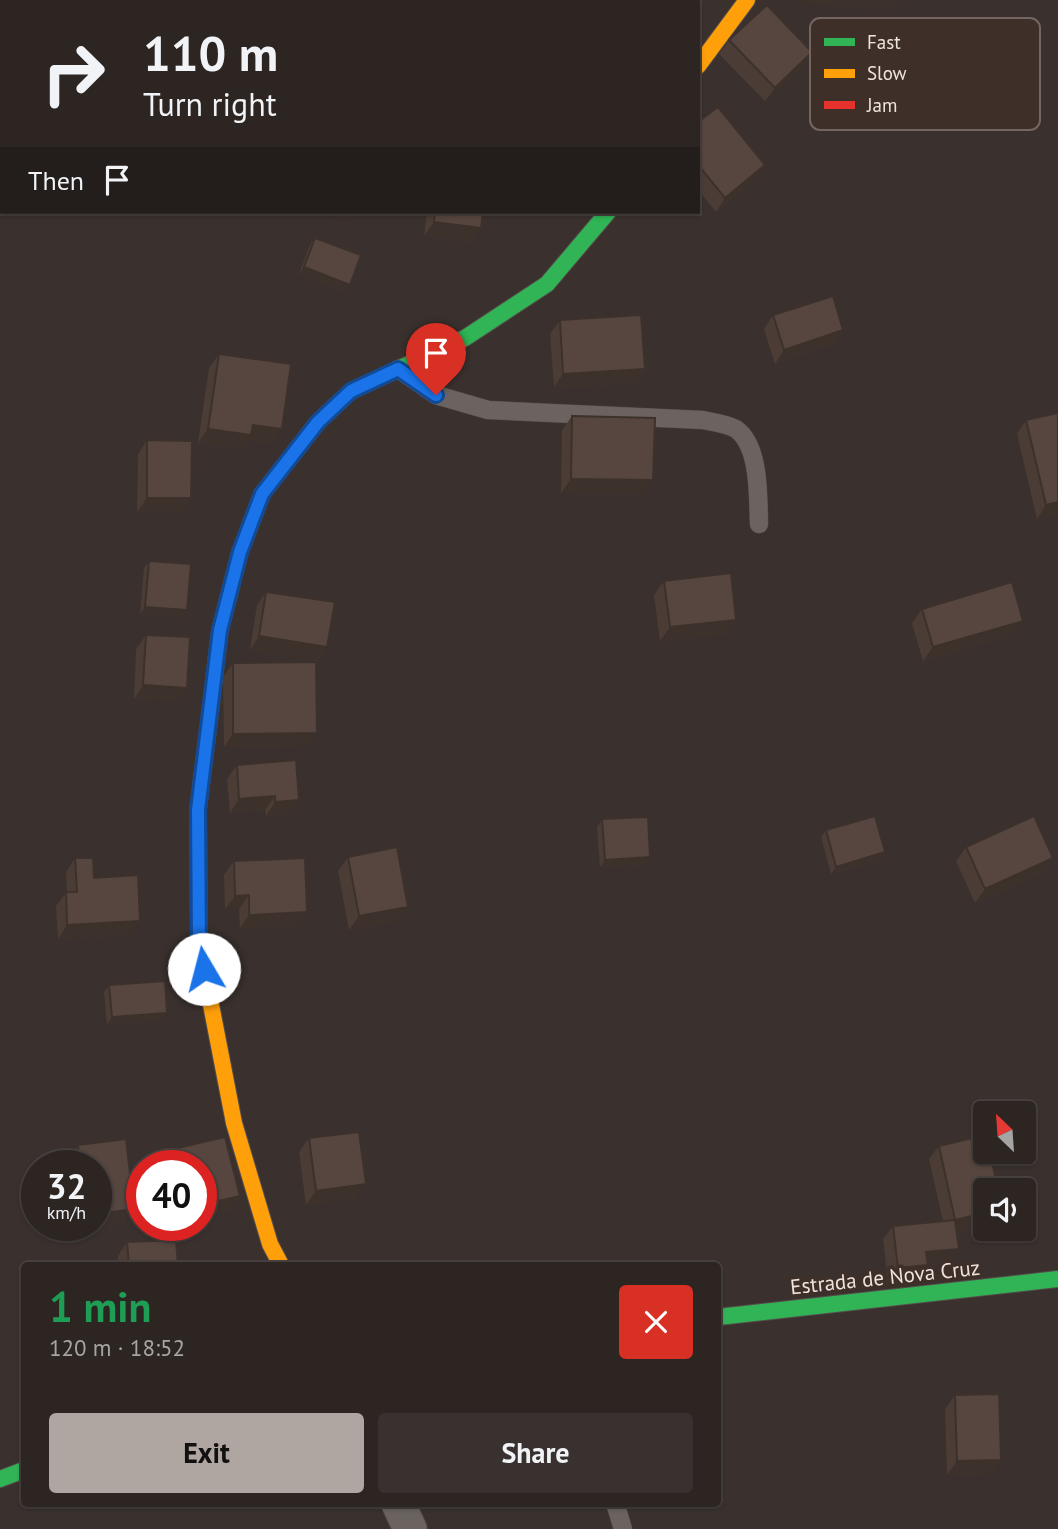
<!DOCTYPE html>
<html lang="en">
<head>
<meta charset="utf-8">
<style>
	body { margin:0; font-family:"PT Sans",sans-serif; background:#38312f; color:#f1f3f6; height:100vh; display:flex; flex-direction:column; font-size:26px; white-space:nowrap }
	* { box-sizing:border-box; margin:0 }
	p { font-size:23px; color:#a6a5a5 }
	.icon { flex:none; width:38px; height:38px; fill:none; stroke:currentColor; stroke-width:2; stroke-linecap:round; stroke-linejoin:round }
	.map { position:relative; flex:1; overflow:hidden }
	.details { position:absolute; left:21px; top:1262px; width:700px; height:245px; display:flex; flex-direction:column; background:#2c2522; border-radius:7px; box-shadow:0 2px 5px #0004,0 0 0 2px #484240 }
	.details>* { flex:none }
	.hud { position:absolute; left:0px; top:0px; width:700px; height:214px; box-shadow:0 2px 5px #0004,0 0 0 2px #484240; background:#2c2522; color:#f1f3f6; overflow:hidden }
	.needle { width:46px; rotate:335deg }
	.buttons { position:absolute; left:973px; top:1101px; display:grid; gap:14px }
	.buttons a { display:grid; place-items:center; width:63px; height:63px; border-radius:7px; background:#2c2522; box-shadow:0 2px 5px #0004,0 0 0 2px #484240; font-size:35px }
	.speed { position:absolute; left:21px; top:1150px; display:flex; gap:14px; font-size:35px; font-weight:700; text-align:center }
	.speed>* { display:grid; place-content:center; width:91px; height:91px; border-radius:50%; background:#2c2522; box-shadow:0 2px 5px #0004,0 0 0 2px #484240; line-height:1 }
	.speed small { font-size:18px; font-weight:400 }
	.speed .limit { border:10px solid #d22; background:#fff; color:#111 }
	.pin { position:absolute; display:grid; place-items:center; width:60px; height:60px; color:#fff; margin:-72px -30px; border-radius:50% 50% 50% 0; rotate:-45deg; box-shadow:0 0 7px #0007 }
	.pin .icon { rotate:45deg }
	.me { position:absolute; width:77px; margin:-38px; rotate:352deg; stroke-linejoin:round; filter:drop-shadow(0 0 5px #0008) }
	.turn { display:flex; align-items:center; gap:24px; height:147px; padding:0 28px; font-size:32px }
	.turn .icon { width:91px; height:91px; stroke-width:2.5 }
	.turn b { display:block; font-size:49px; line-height:60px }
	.then { display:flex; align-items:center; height:66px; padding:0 28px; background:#0003; gap:14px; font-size:26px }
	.round { display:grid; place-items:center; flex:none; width:74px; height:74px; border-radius:7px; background:#38312f }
	.summary { display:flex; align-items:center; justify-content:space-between; height:119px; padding:0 28px }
	h1 { font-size:42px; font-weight:600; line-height:52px; color:#1e9e55 }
	.primary-button { display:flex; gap:14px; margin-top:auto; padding:14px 28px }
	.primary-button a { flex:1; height:80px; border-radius:7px; background:#afa5a1; color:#111; font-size:28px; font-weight:600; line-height:80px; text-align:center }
	.primary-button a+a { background:#38312f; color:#f1f3f6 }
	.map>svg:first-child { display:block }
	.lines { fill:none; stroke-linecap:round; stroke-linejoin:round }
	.lane-casing { stroke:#564e4c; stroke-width:19 }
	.street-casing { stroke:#564e4c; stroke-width:35 }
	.fast-casing { stroke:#564e4c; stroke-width:18 }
	.slow-casing { stroke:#564e4c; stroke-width:18 }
	.jam-casing { stroke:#564e4c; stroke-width:18 }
	.lane { stroke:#6a635f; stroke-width:18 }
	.street { stroke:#6a635f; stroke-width:33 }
	.fast { stroke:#30b455; stroke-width:16 }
	.slow { stroke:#ff9f0a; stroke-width:16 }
	.jam { stroke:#e5322d; stroke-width:16 }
	.wall { fill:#4b3c36 }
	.shaded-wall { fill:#3d312c }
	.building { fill:#57463f; stroke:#3d312c; stroke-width:2 }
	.route-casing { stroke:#114b97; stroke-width:18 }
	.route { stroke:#1a73e8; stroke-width:12 }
	.labels { text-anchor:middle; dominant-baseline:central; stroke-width:7; stroke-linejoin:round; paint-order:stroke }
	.street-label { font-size:21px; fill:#eee4df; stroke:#3f2f29 }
	.key { fill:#3f2f29; stroke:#746560; stroke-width:2 }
	.key-label { font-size:19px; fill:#eee4df }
</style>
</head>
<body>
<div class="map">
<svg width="1058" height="1529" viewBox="0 0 1058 1529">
	<rect width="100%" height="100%" fill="#3a312e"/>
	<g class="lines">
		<defs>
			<path id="lane" d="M398,369L436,395L488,410L703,420C713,422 727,424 736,429C760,446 758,496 759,524
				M615,1503L623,1529"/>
			<path id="street" d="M398,1503L410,1529"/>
			<path id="fast" d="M334,407L351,391L465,338L547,284L608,212
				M718,1317L1058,1279
				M0,1479L24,1470"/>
			<path id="slow" d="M698,66L747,0
				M210,713L198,810L199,943L234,1123L270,1244L281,1265"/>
			<path id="jam" d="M210,713L220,630L240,552L262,494L318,422L334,407"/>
		</defs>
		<use href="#lane" class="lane-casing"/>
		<use href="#street" class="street-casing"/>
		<use href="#fast" class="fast-casing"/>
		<use href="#slow" class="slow-casing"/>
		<use href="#jam" class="jam-casing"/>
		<use href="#lane" class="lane"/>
		<use href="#street" class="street"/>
		<use href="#fast" class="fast"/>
		<use href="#slow" class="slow"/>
		<use href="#jam" class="jam"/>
	</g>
	<path class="wall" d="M729,40L812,52L803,66L765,101L719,54Z
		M698,122L756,178L716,212L698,190Z
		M427,212H483L481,228L471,242L424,236Z
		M315,238L350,285L345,292L299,274L310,245Z
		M773,315L843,330L834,344L775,364L764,329Z
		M560,320L645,369L635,383L554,387L550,334Z
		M219,354L272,443L248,440L242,449L198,443L209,368Z
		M1058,413V514L1037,519L1017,434L1026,420Z
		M572,416L643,494L561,493L562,430Z
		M147,440L182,512H137L138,454Z
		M149,561L182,617L140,614L144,568Z
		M664,581L727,634L660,641L654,595Z
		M266,592L327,647L317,661L250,650L257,605Z
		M922,609L1013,635L923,661L912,623Z
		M146,635L187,688L177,701L134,699L136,649Z
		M233,663L307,746L224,747L223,677Z
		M237,765L299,800L289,814L266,816L265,810L230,813L227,779Z
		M602,819L645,864L600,867L597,827Z
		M826,830L885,852L880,860L831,874L821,837Z
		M966,847L1053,858L1044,872L975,903L956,861Z
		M348,857L408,907L398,921L349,930L338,871Z
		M75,858L94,878L130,935L58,939L56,906L67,892L66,872Z
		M234,861L307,912L298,926L240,928L239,909H225L224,875Z
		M109,985L167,1013L162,1020L107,1024L104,992Z
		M225,1137L240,1196L230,1210L201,1216V1166H143L152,1154Z
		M309,1138L356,1198L306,1205L299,1152Z
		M126,1139L134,1209L124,1223L86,1228V1225H96V1166H69L68,1159L78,1145Z
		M939,1146L985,1190V1225L957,1231L950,1263L928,1265L918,1279L888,1282L883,1239L893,1226L943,1221L929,1159Z
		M127,1242L178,1265H118V1256Z
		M955,1395L992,1474L947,1475L945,1409Z"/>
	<path class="shaded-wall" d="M803,0H901L894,10L801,4Z
		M812,52L803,66L765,101L775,88Z
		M765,165L756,178L716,212L725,198Z
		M310,212H353L347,220Z
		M434,222L481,228L471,242L424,236Z
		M304,267L350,285L345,292L299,274Z
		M843,330L834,344L775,364L784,350Z
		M645,369L635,383L554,387L563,374Z
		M253,425L282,429L272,443L248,440L242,449L198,443L208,429Z
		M571,479L653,480L643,494L561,493Z
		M147,498H191L182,512H137Z
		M1058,502V514L1037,519L1046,505Z
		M145,607L187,610L182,617L140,614Z
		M736,620L727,634L660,641L670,627Z
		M1023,621L1013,635L923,661L933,647Z
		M259,636L327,647L317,661L250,650Z
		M143,685L187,688L177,701L134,699Z
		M317,733L307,746L224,747L233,734Z
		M275,796L265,810L230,813L239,799Z
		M299,800L289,814L266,816L275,802Z
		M885,852L880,860L831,874L836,867Z
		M650,857L645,864L600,867L605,860Z
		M1053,858L1044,872L975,903L985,889Z
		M249,895L239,909H225L235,896Z
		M408,907L398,921L349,930L359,916Z
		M307,912L298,926L240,928L249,915Z
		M140,921L130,935L58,939L67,925Z
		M167,1013L162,1020L107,1024L112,1017Z
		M366,1184L356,1198L306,1205L316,1191Z
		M240,1196L230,1210L201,1216V1205Z
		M134,1209L124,1223L86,1228L88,1225H96V1214Z
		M985,1213V1225L945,1234L955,1220Z
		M959,1249L950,1263L928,1265L918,1279L888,1282L898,1268L926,1252Z
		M1001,1460L992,1474L947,1475L957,1461Z"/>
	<path class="building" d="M613,0H657V2H613Z
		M767,5L812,52L775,88L729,40Z
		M718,107L765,165L725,198L698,165V122Z
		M435,212H483L481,228L434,222Z
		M315,238L361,255L350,285L304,267Z
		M833,296L843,330L784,350L773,315Z
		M641,315L645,369L563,374L560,320Z
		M219,354L291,364L282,429L253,425L251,435L208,429Z
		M1058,413V502L1046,505L1026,420Z
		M572,416L655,418L653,480L571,479Z
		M147,440L192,441L191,498H147Z
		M149,561L191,564L187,610L145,607Z
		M731,573L736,620L670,627L664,581Z
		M1012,582L1023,621L933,647L922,609Z
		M266,592L335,602L327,647L259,636Z
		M146,635L190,637L187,688L143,685Z
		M316,662L317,733L233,734V663Z
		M296,760L299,800L275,802V796L239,799L237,765Z
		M875,816L885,852L836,867L826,830Z
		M1034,816L1053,858L985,889L966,847Z
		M648,817L650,857L605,860L602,819Z
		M397,847L408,907L359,916L348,857Z
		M75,858H93L94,878L138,875L140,921L67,925L66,892H77Z
		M305,858L307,912L249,915V895L235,896L234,861Z
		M165,981L167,1013L112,1017L109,985Z
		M359,1132L366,1184L316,1191L309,1138Z
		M985,1135V1152H990L998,1190H985V1213L955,1220L939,1146Z
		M225,1137L240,1196L201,1205V1166H154L152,1154Z
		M126,1139L134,1209L96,1214V1166H80L78,1145Z
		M955,1220L959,1249L926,1252L928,1265L898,1268L893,1226Z
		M176,1240L178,1265H129L127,1242Z
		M999,1394L1001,1460L957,1461L955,1395Z"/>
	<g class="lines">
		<defs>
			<path id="route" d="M204,969L199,943L198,810L220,630L240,552L262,494L318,422L351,391L398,369L436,395"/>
		</defs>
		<use href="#route" class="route-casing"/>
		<use href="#route" class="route"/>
	</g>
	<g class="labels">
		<g class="street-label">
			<text transform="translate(885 1277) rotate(-6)">Estrada de Nova Cruz</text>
		</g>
	</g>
	<rect x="810" y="18" width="230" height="112" rx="10" class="key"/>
	<rect x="824" y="38" width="31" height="8" fill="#30b455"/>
	<rect x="824" y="69" width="31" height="9" fill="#ff9f0a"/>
	<rect x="824" y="101" width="31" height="8" fill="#e5322d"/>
	<g class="key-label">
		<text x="867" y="49">Fast</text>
		<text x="867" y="80">Slow</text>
		<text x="867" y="112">Jam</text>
	</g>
</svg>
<div class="buttons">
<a><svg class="needle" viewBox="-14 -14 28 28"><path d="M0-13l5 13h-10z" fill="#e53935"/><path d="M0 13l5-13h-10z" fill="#a6a5a5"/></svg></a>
<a><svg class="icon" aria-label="sound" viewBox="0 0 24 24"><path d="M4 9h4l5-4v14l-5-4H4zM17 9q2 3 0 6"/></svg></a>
</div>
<div class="speed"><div>32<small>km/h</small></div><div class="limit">40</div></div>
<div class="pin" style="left:436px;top:395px;background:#d93025"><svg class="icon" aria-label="arrive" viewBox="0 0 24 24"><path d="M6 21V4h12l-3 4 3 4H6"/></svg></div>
<svg class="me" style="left:204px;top:969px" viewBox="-20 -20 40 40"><circle r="19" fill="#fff"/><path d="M0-13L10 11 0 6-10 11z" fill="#1a73e8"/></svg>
<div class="hud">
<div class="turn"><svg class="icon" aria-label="right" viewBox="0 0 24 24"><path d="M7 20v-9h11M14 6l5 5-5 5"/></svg><div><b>110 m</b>Turn right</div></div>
<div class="then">Then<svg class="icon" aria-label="arrive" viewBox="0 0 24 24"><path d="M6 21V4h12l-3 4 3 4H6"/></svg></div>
</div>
<section class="details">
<div class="summary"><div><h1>1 min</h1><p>120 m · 18:52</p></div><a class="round" style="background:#d93025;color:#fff"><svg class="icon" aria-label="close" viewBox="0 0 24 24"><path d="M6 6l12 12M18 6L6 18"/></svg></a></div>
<div class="primary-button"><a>Exit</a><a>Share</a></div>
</section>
</div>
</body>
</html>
